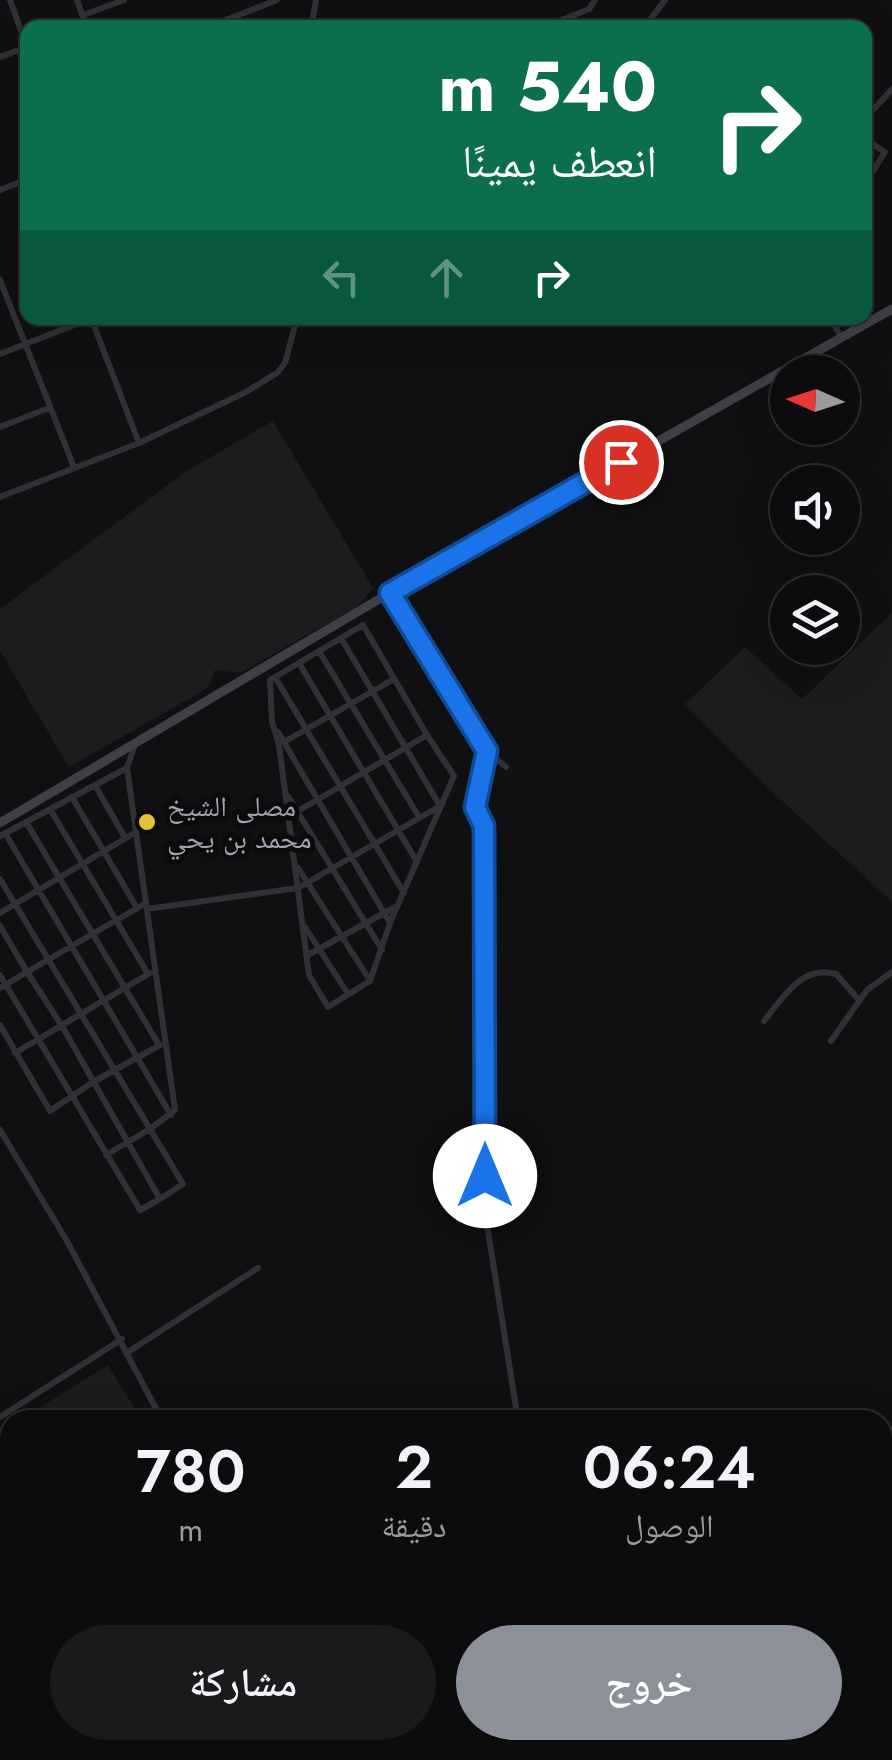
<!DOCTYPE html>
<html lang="ar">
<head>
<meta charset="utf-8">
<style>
	body { margin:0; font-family:Jost,"Noto Naskh Arabic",sans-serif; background:#1a191b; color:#f1f3f6; direction:rtl; height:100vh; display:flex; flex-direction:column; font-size:38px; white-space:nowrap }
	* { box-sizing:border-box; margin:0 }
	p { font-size:32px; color:#9a9b9d }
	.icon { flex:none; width:55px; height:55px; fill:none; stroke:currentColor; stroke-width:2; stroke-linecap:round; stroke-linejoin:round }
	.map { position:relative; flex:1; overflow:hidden; direction:ltr }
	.sheet { position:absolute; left:0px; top:1410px; width:892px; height:350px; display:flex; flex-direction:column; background:#0c0b0d; border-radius:30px 30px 0 0; box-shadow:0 10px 40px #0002,0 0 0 2px #2c2b2e; direction:rtl }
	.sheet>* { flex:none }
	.banner { position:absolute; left:20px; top:20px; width:852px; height:305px; border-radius:20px; box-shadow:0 10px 40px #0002,0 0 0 2px #2c2b2e; direction:rtl; background:#0b6e4f; color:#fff; overflow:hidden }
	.needle { width:65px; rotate:273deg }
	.fabs { position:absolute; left:770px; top:355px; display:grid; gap:20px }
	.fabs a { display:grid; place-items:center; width:90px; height:90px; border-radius:50%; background:#0c0b0d; box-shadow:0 10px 40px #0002,0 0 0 2px #2c2b2e; font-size:50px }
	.pin { position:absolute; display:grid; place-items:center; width:85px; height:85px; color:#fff; margin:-42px; border:5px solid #fff; border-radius:50%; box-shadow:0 2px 10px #0007 }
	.me { position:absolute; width:110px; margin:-55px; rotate:0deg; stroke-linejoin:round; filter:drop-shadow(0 0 8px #0008) }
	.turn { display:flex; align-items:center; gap:35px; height:210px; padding:0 50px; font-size:45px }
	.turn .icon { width:130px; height:130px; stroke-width:2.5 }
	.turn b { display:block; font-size:70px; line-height:85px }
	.lanes { display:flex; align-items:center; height:95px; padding:0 50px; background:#0003; justify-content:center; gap:50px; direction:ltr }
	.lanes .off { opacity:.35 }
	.eta { display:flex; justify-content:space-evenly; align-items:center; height:170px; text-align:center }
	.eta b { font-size:60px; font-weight:600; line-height:70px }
	.button { display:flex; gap:20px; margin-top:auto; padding:20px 50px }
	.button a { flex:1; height:115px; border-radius:60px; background:#8c9099; color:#fff; font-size:40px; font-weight:600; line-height:115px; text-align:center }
	.button a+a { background:#1a191b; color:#f1f3f6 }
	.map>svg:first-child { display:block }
	.built { fill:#1c1c1e }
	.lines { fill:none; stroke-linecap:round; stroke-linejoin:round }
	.street { stroke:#313135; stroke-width:6 }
	.secondary { stroke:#3f4045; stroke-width:9 }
	.highway { stroke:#5d5e66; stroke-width:11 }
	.route-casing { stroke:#114b97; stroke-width:25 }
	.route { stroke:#1a73e8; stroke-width:18 }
	.poi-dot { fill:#e3c235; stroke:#0b0b0c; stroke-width:4 }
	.labels { text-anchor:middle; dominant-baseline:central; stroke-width:10; stroke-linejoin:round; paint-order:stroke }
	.poi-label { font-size:28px; fill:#a2a4b1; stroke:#0b0b0c; text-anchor:start }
</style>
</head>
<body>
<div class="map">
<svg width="892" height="1760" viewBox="0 0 892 1760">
	<rect width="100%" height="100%" fill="#100f11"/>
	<path class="built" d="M273,421L373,588L357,607L240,673L215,670L208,688L69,767L0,651V609L185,472Z
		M892,613V902L767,787L685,704L745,647L802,699Z
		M108,1365L142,1420H20Z
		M10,1426V1476L0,1460V1432Z"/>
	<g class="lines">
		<path class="street" d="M10,0L27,47
			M77,0L87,28
			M83,15L124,0
			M205,28L277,0
			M311,28L316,0
			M542,28L589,9L595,0
			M644,28L665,0
			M0,57L27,47
			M865,119L892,89
			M865,139L885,152L865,184
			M0,190L28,179
			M0,280L74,467
			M91,318L139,443
			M830,318L842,338
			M0,354L92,318
			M0,427L49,408
			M0,497L139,443L246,392L277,373L285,363L297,318
			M390,593L487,751L506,767
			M363,625L427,735L454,776L390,923L370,981L328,1007L309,975L279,745L272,722L270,680Z
			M319,651L419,817
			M299,663L417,862
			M275,677L404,893
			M278,732L390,923
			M284,742L394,679
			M135,744L127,768L175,1110L150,1129L183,1184L160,1199L62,1026L27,972L146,903
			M487,751L475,807L483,826L485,1212L518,1420
			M95,785L125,838
			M288,796L382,950
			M72,797L137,908
			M50,809L148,974
			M288,817L427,735
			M26,822L159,1045
			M5,833L171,1115
			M0,836L127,768
			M298,868L369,979
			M0,879L150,1129L106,1155
			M147,909L298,888L440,806L341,638
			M0,913L136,832
			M0,926L27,972L0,988
			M305,927L348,994
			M306,956L397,906
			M0,975L140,1210L160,1199
			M764,1021C783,998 802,964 836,974L859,1000
			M0,1025L50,1111L93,1082L160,1045
			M831,1041L867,990L892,972
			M15,1053L150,973
			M0,1130L67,1241L162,1420
			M128,1352L258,1268
			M0,1417L122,1339
			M0,1664L10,1680
			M234,1750L236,1760
			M279,1750V1760
			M351,1750V1760
			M436,1750V1760
			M472,1750V1760
			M12,1760L26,1750
			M519,1760L520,1750"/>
		<path class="secondary" d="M0,823L381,598L892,309"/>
		<path class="highway" d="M0,1502L10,1519
			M0,1519L10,1537
			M83,1750L84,1760
			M92,1750L94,1760"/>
	</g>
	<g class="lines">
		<defs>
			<path id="route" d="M485,1176L484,826L475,807L487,751L390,593L621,462"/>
		</defs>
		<use href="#route" class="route-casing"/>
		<use href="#route" class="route"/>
	</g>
	<circle class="poi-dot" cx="147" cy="822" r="10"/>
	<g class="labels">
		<g class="poi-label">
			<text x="167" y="806">مصلى الشيخ<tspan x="167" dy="32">محمد بن يحي</tspan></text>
		</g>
	</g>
</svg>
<div class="fabs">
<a><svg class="needle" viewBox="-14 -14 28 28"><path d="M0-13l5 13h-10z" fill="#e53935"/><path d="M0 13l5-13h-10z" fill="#9a9b9d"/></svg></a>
<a><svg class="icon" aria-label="sound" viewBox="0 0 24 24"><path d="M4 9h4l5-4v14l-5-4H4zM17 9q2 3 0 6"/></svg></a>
<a><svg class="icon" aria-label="layers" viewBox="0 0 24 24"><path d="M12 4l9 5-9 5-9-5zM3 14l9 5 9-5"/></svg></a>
</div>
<div class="pin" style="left:621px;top:462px;background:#d93025"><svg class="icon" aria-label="arrive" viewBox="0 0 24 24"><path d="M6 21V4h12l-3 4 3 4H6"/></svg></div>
<svg class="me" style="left:485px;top:1176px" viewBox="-20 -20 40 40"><circle r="19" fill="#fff"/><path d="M0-13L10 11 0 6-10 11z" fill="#1a73e8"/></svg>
<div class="banner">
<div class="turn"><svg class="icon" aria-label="right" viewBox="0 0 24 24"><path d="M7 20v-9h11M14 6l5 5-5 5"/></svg><div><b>540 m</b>انعطف يمينًا</div></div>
<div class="lanes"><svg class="icon off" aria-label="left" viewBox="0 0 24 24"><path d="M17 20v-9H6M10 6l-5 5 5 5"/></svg><svg class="icon off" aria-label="ahead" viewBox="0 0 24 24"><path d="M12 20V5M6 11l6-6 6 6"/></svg><svg class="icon" aria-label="right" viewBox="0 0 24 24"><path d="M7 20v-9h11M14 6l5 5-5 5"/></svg></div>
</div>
<section class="sheet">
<div class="eta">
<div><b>06:24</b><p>الوصول</p></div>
<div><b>2</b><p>دقيقة</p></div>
<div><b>780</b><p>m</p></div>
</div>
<div class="button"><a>خروج</a><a>مشاركة</a></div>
</section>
</div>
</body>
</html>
